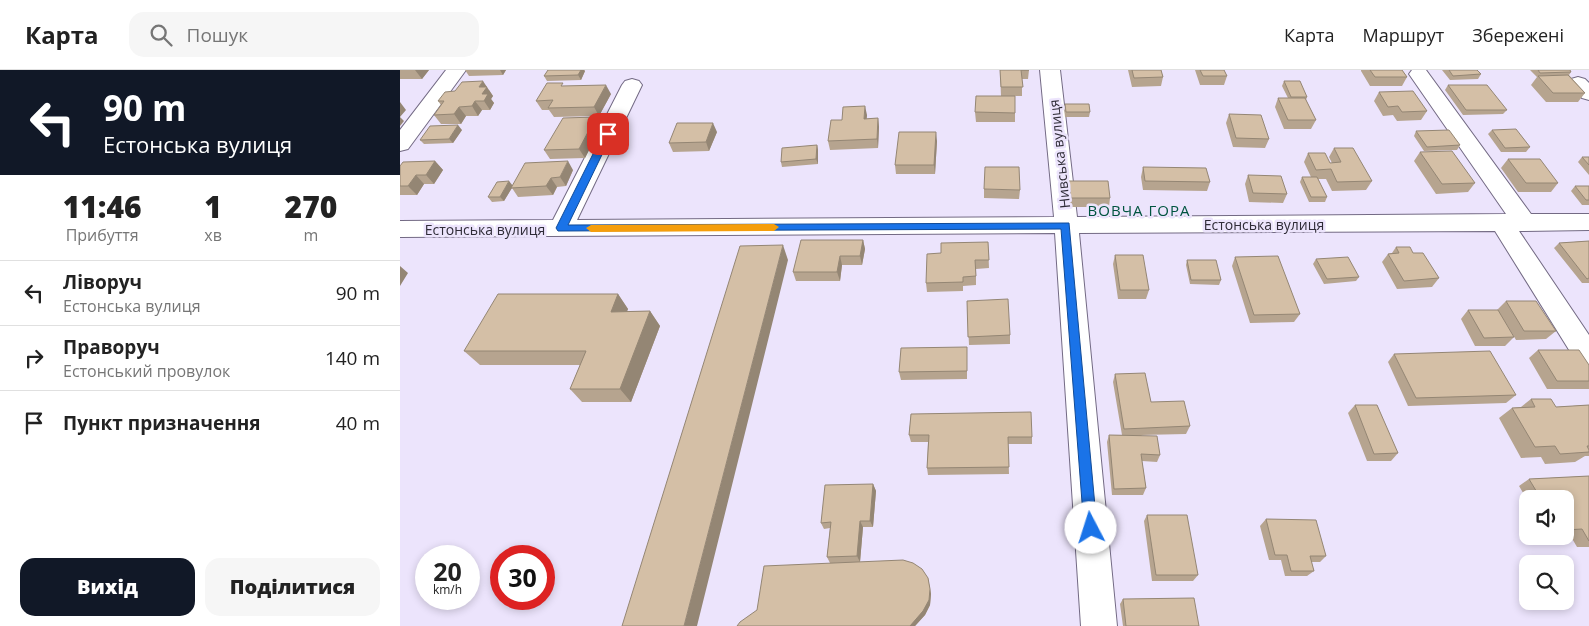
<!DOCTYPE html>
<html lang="uk">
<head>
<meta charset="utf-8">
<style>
	body { margin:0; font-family:"Open Sans",sans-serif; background:#f6f6f6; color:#222; height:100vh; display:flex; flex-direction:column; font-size:19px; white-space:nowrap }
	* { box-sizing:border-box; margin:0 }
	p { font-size:16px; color:#767676 }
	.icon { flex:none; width:28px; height:28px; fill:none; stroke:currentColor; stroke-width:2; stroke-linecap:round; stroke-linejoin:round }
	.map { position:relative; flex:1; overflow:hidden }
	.panel { display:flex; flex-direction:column; background:#fff; width:400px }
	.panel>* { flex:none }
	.hud { background:#111827; color:#fff; overflow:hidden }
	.tools { position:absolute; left:1119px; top:420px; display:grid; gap:10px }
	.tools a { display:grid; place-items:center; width:55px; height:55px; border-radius:10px; background:#fff; box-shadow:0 2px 8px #0003; font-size:25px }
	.speed { position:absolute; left:15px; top:475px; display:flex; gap:10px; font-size:25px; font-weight:700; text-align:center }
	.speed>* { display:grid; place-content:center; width:65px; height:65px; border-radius:50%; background:#fff; box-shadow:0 2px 8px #0003; line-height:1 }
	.speed small { font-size:12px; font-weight:400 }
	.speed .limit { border:8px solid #d22; background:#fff; color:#111 }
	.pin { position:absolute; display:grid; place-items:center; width:42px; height:42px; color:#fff; margin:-21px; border-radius:10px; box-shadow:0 2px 8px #0006 }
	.me { position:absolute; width:55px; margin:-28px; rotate:355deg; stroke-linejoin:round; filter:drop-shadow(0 0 4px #0008) }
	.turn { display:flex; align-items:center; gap:18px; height:105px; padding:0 20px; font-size:22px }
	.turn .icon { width:65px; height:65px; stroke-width:2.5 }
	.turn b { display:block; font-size:35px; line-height:42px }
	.eta { display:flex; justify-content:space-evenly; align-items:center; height:85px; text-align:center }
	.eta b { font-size:30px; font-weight:800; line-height:35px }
	.button { display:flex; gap:10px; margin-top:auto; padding:10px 20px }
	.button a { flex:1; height:58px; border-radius:15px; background:#111827; color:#fff; font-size:20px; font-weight:800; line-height:58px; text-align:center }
	.button a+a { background:#f6f6f6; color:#222 }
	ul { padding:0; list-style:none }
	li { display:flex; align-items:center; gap:15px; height:65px; padding:0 20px; border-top:1px solid #e0e0e0 }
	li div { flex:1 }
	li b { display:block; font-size:19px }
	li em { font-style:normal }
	header { display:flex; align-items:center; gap:30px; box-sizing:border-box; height:70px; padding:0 25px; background:#fff; border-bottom:1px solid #e0e0e0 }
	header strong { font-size:24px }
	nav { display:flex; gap:28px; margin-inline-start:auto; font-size:18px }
	.search { width:350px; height:45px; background:#f6f6f6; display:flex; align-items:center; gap:12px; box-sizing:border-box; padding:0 18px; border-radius:15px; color:#767676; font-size:19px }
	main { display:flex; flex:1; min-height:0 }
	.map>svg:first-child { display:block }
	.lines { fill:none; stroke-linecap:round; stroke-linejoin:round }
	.minor-casing { stroke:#736a84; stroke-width:2 }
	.minor { fill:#fff; fill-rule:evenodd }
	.wall { fill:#b6a48f }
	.shaded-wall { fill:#948674 }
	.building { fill:#d4bfa6; stroke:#948674 }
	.route { fill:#1a73e8; stroke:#114b97 }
	.slow { fill:#f59e0b }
	.labels { text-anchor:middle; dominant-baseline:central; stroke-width:5; stroke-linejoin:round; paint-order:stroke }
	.street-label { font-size:14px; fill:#2f2c37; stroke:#ece4fc }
	.neighbourhood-label { font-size:15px; letter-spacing:1px; fill:#00543f; stroke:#ece4fc }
</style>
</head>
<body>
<header>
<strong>Карта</strong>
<div class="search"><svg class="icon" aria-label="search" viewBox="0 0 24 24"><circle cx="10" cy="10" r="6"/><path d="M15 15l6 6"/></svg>Пошук</div>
<nav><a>Карта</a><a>Маршрут</a><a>Збережені</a></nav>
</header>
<main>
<section class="panel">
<div class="hud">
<div class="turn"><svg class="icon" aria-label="left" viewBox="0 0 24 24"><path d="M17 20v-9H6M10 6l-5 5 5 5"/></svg><div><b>90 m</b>Естонська вулиця</div></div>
</div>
<div class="eta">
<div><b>11:46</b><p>Прибуття</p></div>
<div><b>1</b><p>хв</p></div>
<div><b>270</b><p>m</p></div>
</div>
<ul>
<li><svg class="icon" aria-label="left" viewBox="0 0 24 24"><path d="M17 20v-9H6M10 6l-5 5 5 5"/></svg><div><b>Ліворуч</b><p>Естонська вулиця</p></div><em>90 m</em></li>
<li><svg class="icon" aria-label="right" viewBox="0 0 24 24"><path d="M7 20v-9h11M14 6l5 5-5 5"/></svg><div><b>Праворуч</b><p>Естонський провулок</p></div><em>140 m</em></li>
<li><svg class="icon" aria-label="arrive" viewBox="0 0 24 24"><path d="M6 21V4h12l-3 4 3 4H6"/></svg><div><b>Пункт призначення</b></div><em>40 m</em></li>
</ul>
<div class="button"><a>Вихід</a><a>Поділитися</a></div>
</section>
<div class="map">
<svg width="1189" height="556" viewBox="0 0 1189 556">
	<rect width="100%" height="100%" fill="#ece4fc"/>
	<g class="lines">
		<defs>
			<path id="minor" d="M46,0H66L8,79L0,81V60Z
				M640,0H660L677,147L1106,144L1009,4L1012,0H1026L1131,144H1189V160L1119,161L1189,265V299L1179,296L1095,161L679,163L717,556H681L655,163L0,167V151L153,150L222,15L225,11L232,9L239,11L242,15L177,150L654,147Z
				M1178,7L1185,9L1189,13V30L1182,28L1168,13L1171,9Z"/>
		</defs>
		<use href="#minor" class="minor-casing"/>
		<use href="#minor" class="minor"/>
	</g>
	<path class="wall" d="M0,0H29L22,9H0Z
		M65,0H106L103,5L69,6Z
		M148,0H184L185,1L181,10L147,11L144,6Z
		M600,0H629L628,9H622V26H612L615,43V52H576L575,42L601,26Z
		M728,0H761L763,7L761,16L732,17Z
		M795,0H824L827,6L824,15H800Z
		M961,0H1002L1007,7L1002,16H970L961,1Z
		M1042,0H1077L1081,4L1078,9L1050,10Z
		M1130,0H1170L1171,2L1169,5L1185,23L1178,32H1146L1131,15L1137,7Z
		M884,11L907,27L906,30L916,50L911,59H884L875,37L878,28H888L882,16Z
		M1048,15L1107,40L1103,44L1063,45L1045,20Z
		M165,16L211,24L199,46L154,47L149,40H142L136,31Z
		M89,20L93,26L91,29L94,33L90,40H82L78,46H66L61,54H41L34,45L41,35L38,31Z
		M979,22L1027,41L1021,50L997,51L993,45L983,46L974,31Z
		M665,34L690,42L689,47H665L664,38Z
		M829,44L869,69L865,78L833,77L826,53Z
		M467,45L466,49L478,48L479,57L478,78L430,80L428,71L442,50Z
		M196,47L201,56L185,88L150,89L144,80Z
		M62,60L53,73L24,74L20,70Z
		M1092,60L1130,77L1126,82H1101L1088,64Z
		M1016,61L1060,75L1057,80L1024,81L1014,66Z
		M317,62L309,81L273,82L269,73Z
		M537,71L535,104H496L495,95Z
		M417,75L418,80V94L382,97L381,92Z
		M934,78L972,111L966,120L932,121L926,109H918L927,127L925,132H909L900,112L902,107H911L904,92L908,83L930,93H932L929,87Z
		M1020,82L1075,113L1068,122L1036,124L1014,91Z
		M1182,87H1189V105L1178,92Z
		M1108,89L1158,113L1151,122H1118L1101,98Z
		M35,91L43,100L34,114H24L17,125H0V96Z
		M743,97L810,112L807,121L743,120L741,107Z
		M173,100L166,116L157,117L153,125L118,127L112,118L104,131L92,132L88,127L113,116Z
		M848,105L887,124L883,133L849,132L845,114Z
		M669,111L710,128L709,137H670L668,120Z
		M1175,116H1189V135H1182L1171,121Z
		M584,119L620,120L619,129L584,128Z
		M463,170L465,179L462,195H442L440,211H396L393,202Z
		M1189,171V213H1182L1154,178L1159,173Z
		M588,172L589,198L576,199V215L563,216V221L527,222L526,213L541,183Z
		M996,177L1013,183L1039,208L1032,217L997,219L982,192L988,184L992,183Z
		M715,185L749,220L746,229H718L713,194Z
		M835,187L900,244L894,252L850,253L832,196Z
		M916,189L959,207L956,211L924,214L913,194Z
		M787,190L821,210L819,215L790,214L786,195Z
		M218,224L228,239L227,241H250L260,256L231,332H182L170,319L180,295H80L64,281Z
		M567,231L610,265V274L569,275Z
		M1106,231L1156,261L1146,269L1116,270L1103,248L1114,267L1105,276H1075L1061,249L1068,240H1097Z
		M1138,280L1189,295V319H1147L1129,288Z
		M994,284L1116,325L1106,333L1008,336L988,292Z
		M567,285V309L501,310L499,302Z
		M715,304L751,332L790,356L786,364L741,365L760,385L757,392L742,391L746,418L743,425H712L707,372L709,365H722L713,312Z
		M1131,329L1156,337L1189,335V386H1185L1175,392L1145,394L1141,387L1121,388L1099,348L1112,338L1121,337Z
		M955,335L998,383L991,391H967L948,343Z
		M511,344L632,367V374H608L609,404L528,405L527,398L528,372H511L509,365Z
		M1189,406V477H1177L1170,465H1165V429H1128V431L1119,416L1129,409Z
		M473,414L476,421L473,457H463L460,492L528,508L531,524L530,535L525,545L515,556H337L430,493L427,487L430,458L424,459L421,453Z
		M747,445L798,505L793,511H752L744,451Z
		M866,449L926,486L920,492H911L914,501L907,506H885L881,490H869L860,456Z
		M723,529L799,556H723L720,534Z"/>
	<path class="shaded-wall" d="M15,0H29L22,9Z
		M100,0H106L103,5Z
		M181,0H184L185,1L181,10L178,5Z
		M83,11L93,26L91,29L94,33L90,40L84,31L79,17Z
		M206,15L211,24L199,46L194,37Z
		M75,31L82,40L78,46L72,36Z
		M0,32L6,40L0,47L4,51L0,56Z
		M465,36L467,45L466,58L464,49Z
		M59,37L66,46L61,54L54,44Z
		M196,47L201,56L185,88L179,79Z
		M478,48L479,57L478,78L477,69Z
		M313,53L317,62L309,81L306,72Z
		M58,55L62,60L53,73L49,69Z
		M536,62L537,71L535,104L534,95Z
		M417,75L418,80V94L416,89Z
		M35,91L43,100L34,114L26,105Z
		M168,91L173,100L166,116L160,107Z
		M16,105L24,114L17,125L8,116Z
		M151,108L157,117L153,125L146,116Z
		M109,111L113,116L104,131L100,127Z
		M463,170L465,179L462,195L460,186Z
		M383,175L388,190L297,556H284Z
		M440,186L442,195L440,211L437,202Z
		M0,196L8,203L0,216Z
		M218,224L228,239L221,256L211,242Z
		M250,241L260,256L231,332L220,319Z
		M473,414L476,421L473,457L470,451Z
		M460,451L463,457L460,492L457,486Z
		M530,519L531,524L530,535L525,545L515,556H510Z"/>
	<path class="building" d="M148,0H181L178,5L144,6Z
		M600,0H629H621L623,17H601Z
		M732,0H761L763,7L734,8Z
		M800,0H824L827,6H803Z
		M970,0H1002L1007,7H975Z
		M1049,0H1077L1081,4L1053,6Z
		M1138,0H1170L1171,2L1140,3Z
		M1168,5L1185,23H1153L1138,6Z
		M83,11L79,17H87L82,24H88L84,31H75L72,36L59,37L54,44L34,45L44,31H38L45,22L55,21L62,12Z
		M884,11H900L907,27H891Z
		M147,13H163L161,16L206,15L194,37L148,38L153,30L136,31Z
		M1048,15H1087L1107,40H1066Z
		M1013,21L1027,41L1002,42L998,36L988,37L979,22Z
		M576,26H615V43L575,42Z
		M878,28H905L916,50H888Z
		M665,34H689L690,42H666Z
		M465,36L464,49L478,48L477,69L428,71L431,50H442L443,37Z
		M829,44L861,45L869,69L836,68Z
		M196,47L179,79L144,80L163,48Z
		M277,53H313L306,72L269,73Z
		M58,55L49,69L20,70L30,56Z
		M1116,59L1130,77L1105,78L1092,60Z
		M1049,60L1060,75L1027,77L1016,61Z
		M499,62H536L534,95H495Z
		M417,75L416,89L381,92L382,78Z
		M934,78H953L972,111L937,112L931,99L916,100L908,83H925L930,93L941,92Z
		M1052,81L1075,113L1042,114L1020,82Z
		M1182,87H1189V95Z
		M1108,89H1140L1158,113H1126Z
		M35,91L26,105H16L8,116H0V96L3,92Z
		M168,91L160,107L151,108L146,116L111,118L125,93Z
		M585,97H619L620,120L584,119Z
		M743,97L806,98L810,112L745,111Z
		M848,105L881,106L887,124L853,123Z
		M902,107H917L927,127H911Z
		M109,111L100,127H88L97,112Z
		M669,111H708L710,128H671Z
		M1175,116H1189V130H1186Z
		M401,170H463L460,186H440L437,202H393Z
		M1189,171V208L1187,209L1159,173Z
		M588,172L589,190H575L576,206L563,207V212L526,213L527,184L541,183V173Z
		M383,175L284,556H222L340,176Z
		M996,177H1010L1013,183H1023L1039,208L1004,211L988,184L999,183Z
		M715,185H743L749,220H720Z
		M878,186L900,244L854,245L835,187Z
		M948,187L959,207L927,209L916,189Z
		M787,190H816L821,210H791Z
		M98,224H218L211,242L250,241L220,319H170L186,281H64Z
		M608,229L610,265L568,267L567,231Z
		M1106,231H1136L1156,261H1124Z
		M1068,240H1098L1114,267L1084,268Z
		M567,277V301L499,302L501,278Z
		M1138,280H1179L1189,295V311H1157Z
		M1090,281L1116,325L1016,328L994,284Z
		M745,303L751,332L784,331L790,356L724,359L715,304Z
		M1131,329H1151L1156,337L1189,335V376H1187L1189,380V382L1160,384L1155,376L1135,377L1112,338L1135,337Z
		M955,335H977L998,383L974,384Z
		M631,342L632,367H608L609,397L527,398L529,365H509L511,344Z
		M709,365L757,366L760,385L741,384L746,418L714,419Z
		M1189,406V471L1182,459L1165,460V429H1141L1129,409Z
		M473,414L470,451H460L457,486L427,487L431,452L421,453L425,415Z
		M747,445H787L798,505H756Z
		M866,449L916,450L926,486H910L914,501H891L887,485H875Z
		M503,490L513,493L522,499L528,508L530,519L529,530L523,541L510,556H337L340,552L357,540L364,496Z
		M794,528L799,556H726L723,529Z"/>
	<path class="route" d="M204,62H208L212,64L168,155L669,153L697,458L695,462L691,464L686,462L684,458L661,159L158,161L156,158Z"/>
	<path class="slow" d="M374,154L379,157L374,161L191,162L186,158L191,155Z"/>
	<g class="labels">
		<g class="street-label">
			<text transform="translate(659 84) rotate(-96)">Нивська вулиця</text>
			<text x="864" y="154">Естонська вулиця</text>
			<text x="85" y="159">Естонська вулиця</text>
		</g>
		<g class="neighbourhood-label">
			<text x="739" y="140">ВОВЧА ГОРА</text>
		</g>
	</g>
</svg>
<div class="tools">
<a><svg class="icon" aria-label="sound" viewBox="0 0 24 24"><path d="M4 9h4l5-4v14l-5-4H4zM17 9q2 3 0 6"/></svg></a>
<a><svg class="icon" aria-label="search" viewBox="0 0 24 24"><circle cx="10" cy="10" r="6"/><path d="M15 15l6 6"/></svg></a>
</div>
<div class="speed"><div>20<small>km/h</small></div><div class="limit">30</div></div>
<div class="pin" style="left:208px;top:64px;background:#d93025"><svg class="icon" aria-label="arrive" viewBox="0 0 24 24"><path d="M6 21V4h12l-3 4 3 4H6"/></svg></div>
<svg class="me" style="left:691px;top:458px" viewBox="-20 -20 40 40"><circle r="19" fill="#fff"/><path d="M0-13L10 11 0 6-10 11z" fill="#1a73e8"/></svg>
</div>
</main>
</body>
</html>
